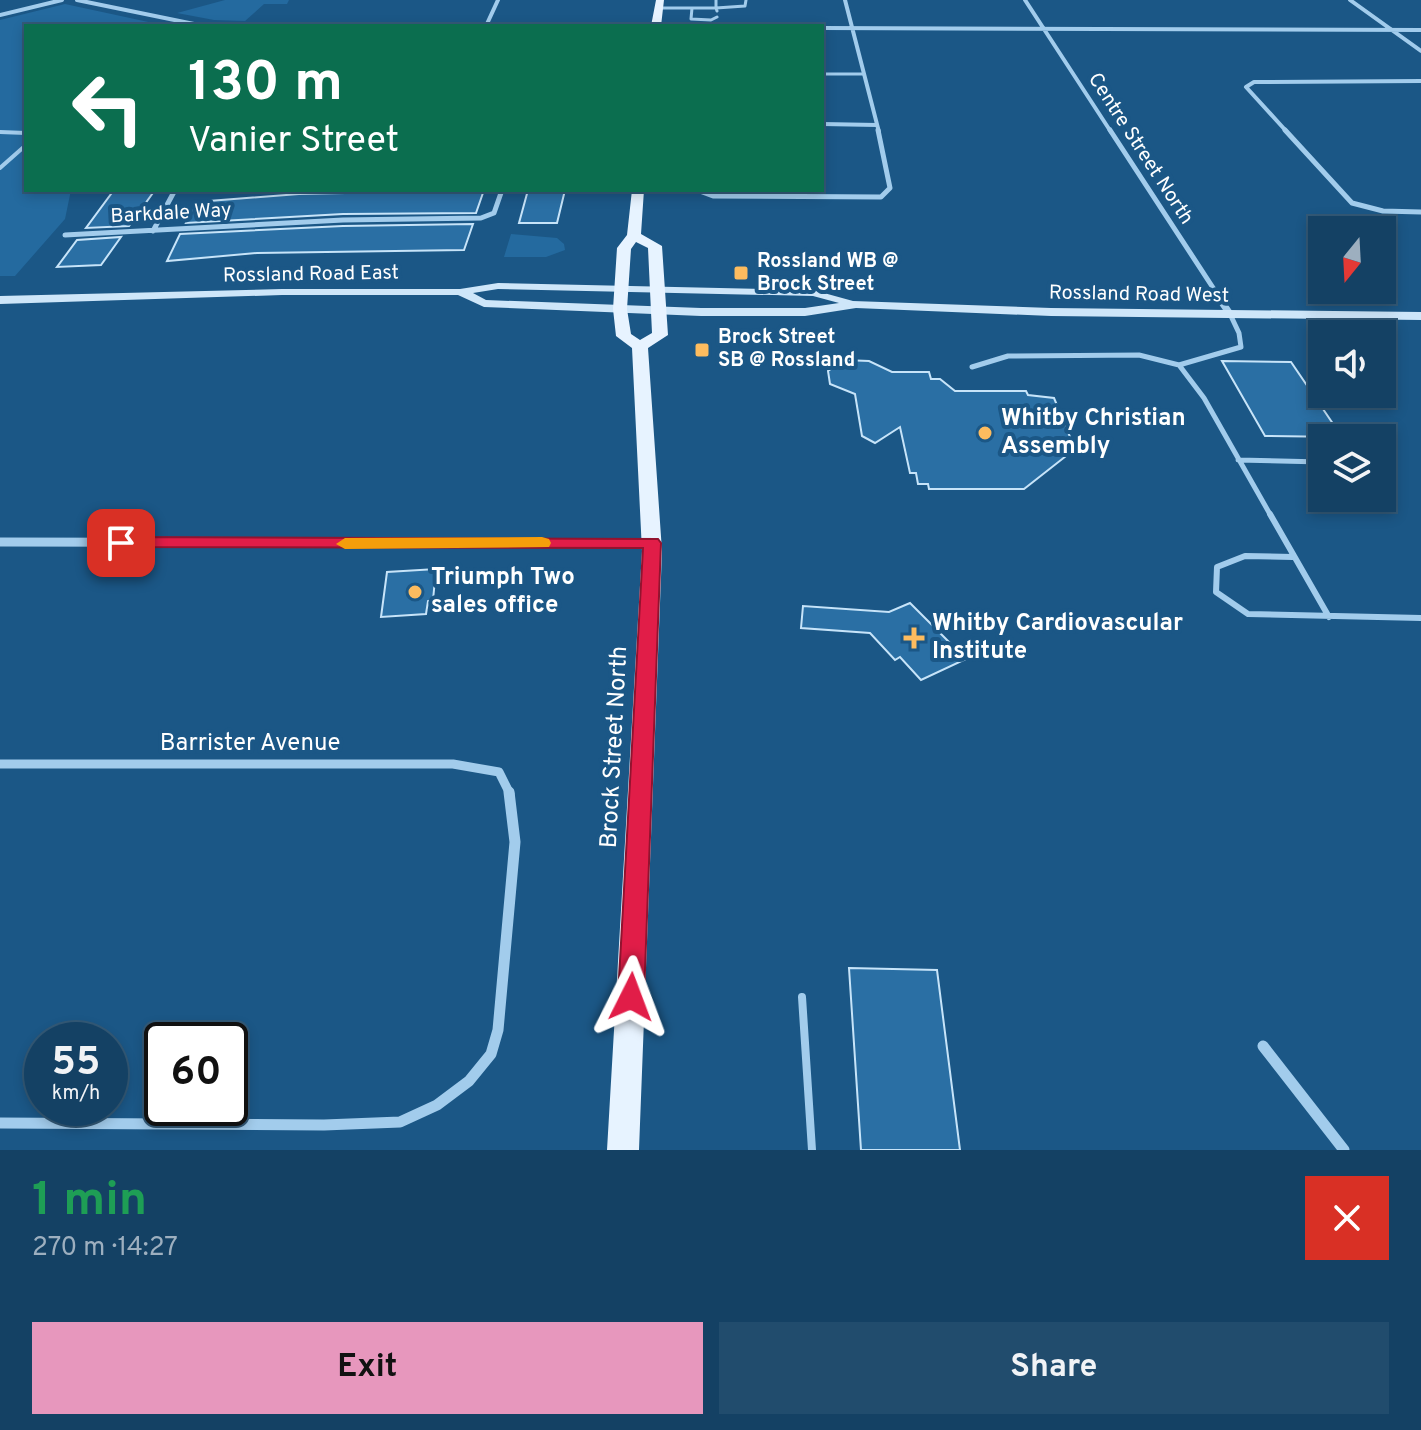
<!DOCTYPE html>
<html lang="en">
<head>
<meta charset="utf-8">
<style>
	body { margin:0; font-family:Overpass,sans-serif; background:#214c6d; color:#f1f3f6; height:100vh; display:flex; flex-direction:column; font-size:30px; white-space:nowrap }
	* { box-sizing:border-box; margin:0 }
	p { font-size:26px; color:#9dafbf }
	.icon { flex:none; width:44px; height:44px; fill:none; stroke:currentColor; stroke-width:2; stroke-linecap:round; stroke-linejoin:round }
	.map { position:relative; height:1150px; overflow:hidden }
	.drawer { display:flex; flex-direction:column; background:#144164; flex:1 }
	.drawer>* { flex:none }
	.banner { position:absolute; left:24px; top:24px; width:800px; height:168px; border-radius:0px; box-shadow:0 4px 12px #0003,0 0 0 2px #335a78; background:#0b6e4f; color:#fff; overflow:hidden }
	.needle { width:52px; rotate:198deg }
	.controls { position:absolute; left:1308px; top:216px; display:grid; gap:16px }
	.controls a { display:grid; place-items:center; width:88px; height:88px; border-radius:0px; background:#144164; box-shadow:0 4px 12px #0003,0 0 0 2px #335a78; font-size:40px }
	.speed { position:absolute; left:24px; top:1022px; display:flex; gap:16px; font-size:40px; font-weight:700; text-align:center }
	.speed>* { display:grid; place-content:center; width:104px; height:104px; border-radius:50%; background:#144164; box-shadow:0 4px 12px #0003,0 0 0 2px #335a78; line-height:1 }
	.speed small { font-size:20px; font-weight:400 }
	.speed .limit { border:4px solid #111; border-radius:12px; background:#fff; color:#111 }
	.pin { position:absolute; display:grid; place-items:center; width:68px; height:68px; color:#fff; margin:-34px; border-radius:16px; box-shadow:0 4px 12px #0006 }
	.me { position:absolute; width:88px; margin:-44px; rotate:3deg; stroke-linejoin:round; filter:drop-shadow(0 0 6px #0008) }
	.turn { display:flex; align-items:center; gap:28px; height:168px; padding:0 32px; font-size:36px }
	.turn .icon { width:104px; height:104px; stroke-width:2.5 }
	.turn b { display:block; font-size:56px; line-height:68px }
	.round { display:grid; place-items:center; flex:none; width:84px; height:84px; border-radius:0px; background:#214c6d }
	.headline { display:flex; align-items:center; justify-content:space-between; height:136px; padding:0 32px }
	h1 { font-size:48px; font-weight:700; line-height:60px; color:#1e9e55 }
	.button { display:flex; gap:16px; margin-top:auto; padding:16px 32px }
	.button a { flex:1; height:92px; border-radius:0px; background:#e797bd; color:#111; font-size:32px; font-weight:700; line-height:92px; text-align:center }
	.button a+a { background:#214c6d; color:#f1f3f6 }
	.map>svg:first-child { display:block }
	.green { fill:#246a9f }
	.building { fill:#2a6fa4; stroke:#c7e4f9; stroke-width:2 }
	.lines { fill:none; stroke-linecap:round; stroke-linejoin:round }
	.lane-far4 { stroke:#a2ccec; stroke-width:3 }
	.lane-far3 { stroke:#a2ccec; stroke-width:4 }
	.lane-far2 { stroke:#a2ccec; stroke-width:5 }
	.lane-far1 { stroke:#a2ccec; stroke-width:6 }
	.lane { stroke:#a2ccec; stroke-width:8 }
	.street-far4 { stroke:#a2ccec; stroke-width:4 }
	.street-far3 { stroke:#a2ccec; stroke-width:5 }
	.street-far2 { stroke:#a2ccec; stroke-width:7 }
	.street-far1 { stroke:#a2ccec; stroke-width:9 }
	.street { stroke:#a2ccec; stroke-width:11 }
	.secondary { fill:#cee6f9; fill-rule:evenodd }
	.primary { fill:#e7f3ff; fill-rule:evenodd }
	.route { fill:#e11d48; stroke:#92132f; stroke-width:2 }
	.slow { fill:#f59e0b }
	.poi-dot { fill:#fdbc5f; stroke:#1b5786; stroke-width:3 }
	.labels { text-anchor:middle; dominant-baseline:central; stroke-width:8; stroke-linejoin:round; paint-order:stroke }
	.far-street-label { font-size:20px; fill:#fff; stroke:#1b5786 }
	.far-poi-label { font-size:20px; font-weight:bold; fill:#fff; stroke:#1b5786; text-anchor:start }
	.poi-label { font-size:24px; font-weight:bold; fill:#fff; stroke:#1b5786; text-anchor:start }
	.street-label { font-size:24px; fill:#fff; stroke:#1b5786 }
</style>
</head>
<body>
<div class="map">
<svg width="1421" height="1150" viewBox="0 0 1421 1150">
	<rect width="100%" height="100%" fill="#1b5786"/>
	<path class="green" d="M225,0H289L287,4H264L245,21L214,20L177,13Z
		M65,4L167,26H26V190H71L65,219L15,276H0V20Z
		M511,234L557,238L564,244L565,250L546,257H504Z"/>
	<path class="building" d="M114,190H155L129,226L86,228Z
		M484,190L476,213L343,214L186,223L196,202L299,194Z
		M528,190H565L557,223H519Z
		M473,224L464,250L257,253L167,261L180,234L343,226Z
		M121,237L101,265L57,267L77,240Z
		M844,360L869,361L892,372H929L931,379H940L955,391H1026L1028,395L1054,398L1075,449L1024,489H929L928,484H918L916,473H910L900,427L875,443L862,436L855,394L830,384L828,371Z
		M1222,361L1291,362L1342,437L1265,436Z
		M436,569L433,600L428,601L426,614L381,617L387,572Z
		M910,603L966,659L921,680L900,657L895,660L870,633L801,628L803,606L889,612Z
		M849,968L937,970L960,1150H861Z"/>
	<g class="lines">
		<path class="lane-far4" d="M658,8H716V0
			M692,8L691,19L711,20L717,17
			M717,11L716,8L745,6L746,0
			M822,74H864"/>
		<path class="lane-far3" d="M0,132L26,133
			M0,168L26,145"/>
		<path class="lane-far2" d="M1230,314L1239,333L1241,347L1179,365L1204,398L1271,516
			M972,367L1008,356L1139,355L1179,365
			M1238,460L1322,462
			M1382,464H1389"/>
		<path class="lane-far1" d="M1270,514L1329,617
			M1293,557L1245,556L1217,567L1216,592L1248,614L1421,618"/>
		<path class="lane" d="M802,997L812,1150"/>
		<path class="street-far4" d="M77,0L194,24L253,26
			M845,0L879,132
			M1025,0L1111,132
			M1350,0L1421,51
			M0,15L62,0
			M486,26L498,0
			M822,28L1421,30
			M822,124L877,125
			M1287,132L1246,87L1254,82L1421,81"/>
		<path class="street-far3" d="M1110,130L1221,300
			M1285,130L1352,203L1383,211L1421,212
			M697,190L713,196L881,197L890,188L878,130
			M153,231L175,190
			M65,235L343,220L481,218L494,213L502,190"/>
		<path class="street-far2" d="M1219,298L1230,314"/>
		<path class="street-far1" d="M0,542L651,543
			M0,764H453L499,772L510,794"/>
		<path class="street" d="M1263,1046L1344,1150
			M0,1123L324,1125L400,1122L437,1105L469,1081L491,1054L498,1030L515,842L509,792"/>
		<path class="secondary" d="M498,283L813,290L853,301L1051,308L1421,312V320L1051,316L856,308L805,316H701L484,307L458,295H282L0,304V296L282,289H460ZM498,289L813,296L839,303L805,308H701L486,300L473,293Z"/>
		<path class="primary" d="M656,0H664L661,26H651Z
			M632,190H644L641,234L662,246L668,335L648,348L662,551L639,1150H607L642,551L632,348L616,336L613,309L617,248L627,235ZM636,242L648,248L652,333L640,340L631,334L627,309L631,249Z"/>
	</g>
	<path class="route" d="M121,537L658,539L661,543L644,997L640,1006L631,1009L622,1006L618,997L643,548L115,547L112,543Z"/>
	<path class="slow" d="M542,537L549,539L551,543L549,547L345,549L336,544L345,538Z"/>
	<g class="poi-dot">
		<rect x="733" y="265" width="16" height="16" rx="4"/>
		<rect x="694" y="342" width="16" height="16" rx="4"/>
		<circle cx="985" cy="433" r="8"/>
		<circle cx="415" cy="592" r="8"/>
		<path d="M910 626h8v8h8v8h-8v8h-8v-8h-8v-8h8z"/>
	</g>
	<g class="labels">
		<g class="far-street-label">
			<text transform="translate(1140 149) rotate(57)">Centre Street North</text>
			<text transform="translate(171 214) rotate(-3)">Barkdale Way</text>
			<text transform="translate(311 275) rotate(-1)">Rossland Road East</text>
			<text transform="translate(1139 295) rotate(1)">Rossland Road West</text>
		</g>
		<g class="far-poi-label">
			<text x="757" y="262">Rossland WB @<tspan x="757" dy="23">Brock Street</tspan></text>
			<text x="718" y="338">Brock Street<tspan x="718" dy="23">SB @ Rossland</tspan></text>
		</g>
		<g class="poi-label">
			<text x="1001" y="419">Whitby Christian<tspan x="1001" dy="28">Assembly</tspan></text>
			<text x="431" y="578">Triumph Two<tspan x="431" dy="28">sales office</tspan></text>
			<text x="932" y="624">Whitby Cardiovascular<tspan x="932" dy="28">Institute</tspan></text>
		</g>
		<g class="street-label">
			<text x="250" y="744">Barrister Avenue</text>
			<text transform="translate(615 747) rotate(-87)">Brock Street North</text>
		</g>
	</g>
</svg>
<div class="controls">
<a><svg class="needle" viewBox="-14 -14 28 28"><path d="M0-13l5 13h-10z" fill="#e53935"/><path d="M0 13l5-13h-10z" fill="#9dafbf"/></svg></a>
<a><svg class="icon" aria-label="sound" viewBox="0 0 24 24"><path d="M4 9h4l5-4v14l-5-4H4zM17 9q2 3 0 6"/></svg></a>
<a><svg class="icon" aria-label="layers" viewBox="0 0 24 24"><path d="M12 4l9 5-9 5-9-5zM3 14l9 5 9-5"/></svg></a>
</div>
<div class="speed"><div>55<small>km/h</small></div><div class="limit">60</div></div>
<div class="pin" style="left:121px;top:543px;background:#d93025"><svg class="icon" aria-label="arrive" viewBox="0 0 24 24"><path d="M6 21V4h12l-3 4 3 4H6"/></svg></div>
<svg class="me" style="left:631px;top:997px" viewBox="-20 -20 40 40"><path d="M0-17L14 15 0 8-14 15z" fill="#e11d48" stroke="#fff" stroke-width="4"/></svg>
<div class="banner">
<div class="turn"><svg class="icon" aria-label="left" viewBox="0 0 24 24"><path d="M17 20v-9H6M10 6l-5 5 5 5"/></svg><div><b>130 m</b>Vanier Street</div></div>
</div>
</div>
<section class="drawer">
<div class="headline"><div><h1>1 min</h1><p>270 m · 14:27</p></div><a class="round" style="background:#d93025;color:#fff"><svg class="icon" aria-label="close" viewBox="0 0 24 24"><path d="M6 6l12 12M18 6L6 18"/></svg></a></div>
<div class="button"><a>Exit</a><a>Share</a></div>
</section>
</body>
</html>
